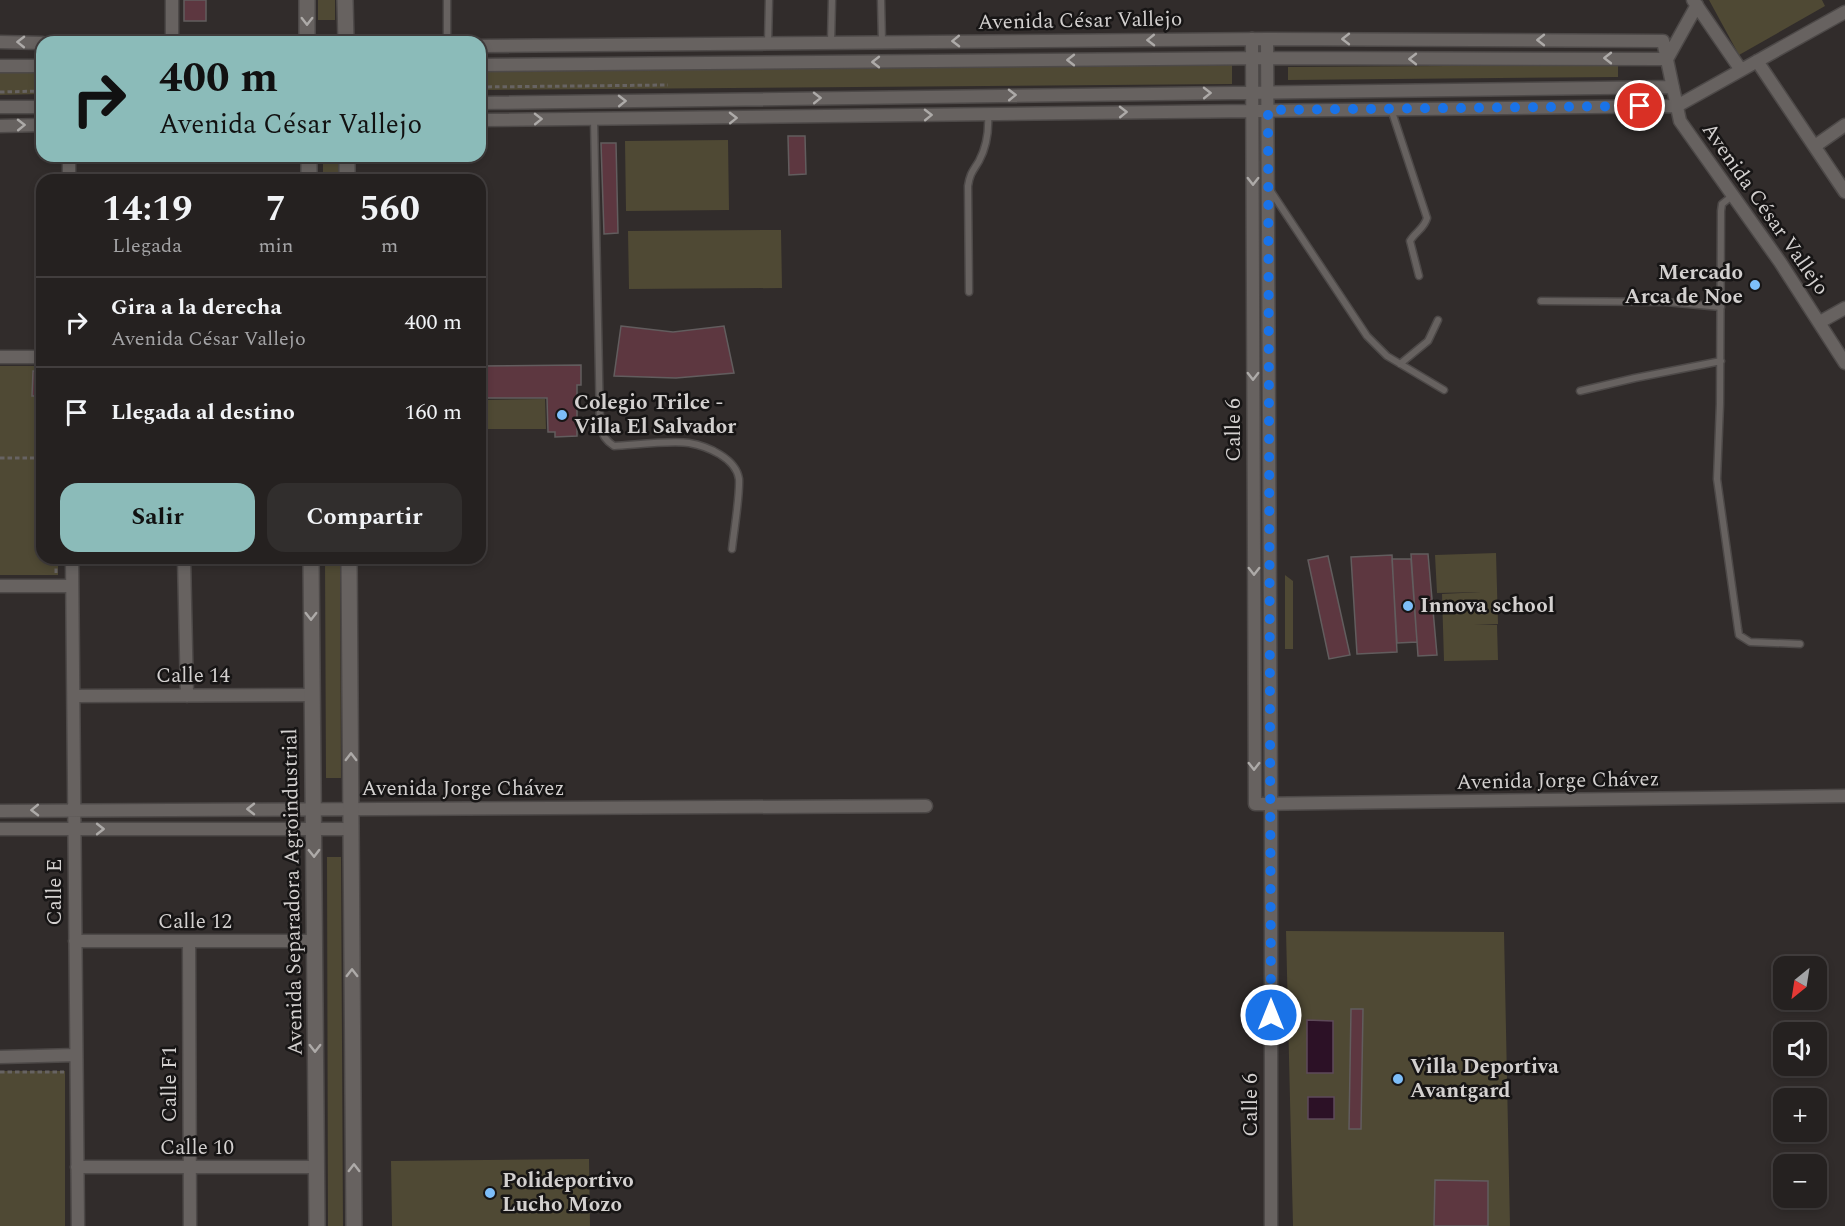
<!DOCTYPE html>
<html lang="es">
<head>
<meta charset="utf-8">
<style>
	body { margin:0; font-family:Spectral,serif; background:#312e2d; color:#f1f3f6; height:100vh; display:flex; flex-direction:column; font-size:22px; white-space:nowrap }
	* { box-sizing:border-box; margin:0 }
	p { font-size:20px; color:#a3a3a5 }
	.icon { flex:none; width:33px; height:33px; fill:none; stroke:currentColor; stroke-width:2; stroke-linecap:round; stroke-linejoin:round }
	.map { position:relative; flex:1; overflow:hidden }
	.sheet { position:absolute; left:36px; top:174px; width:450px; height:390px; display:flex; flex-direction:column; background:#252120; border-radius:18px; box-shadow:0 3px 9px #0003,0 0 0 2px #423e3e }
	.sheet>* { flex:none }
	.top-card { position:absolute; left:36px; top:36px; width:450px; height:126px; border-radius:18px; box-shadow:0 3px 9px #0003,0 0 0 2px #423e3e; background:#8bbbb9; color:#111; overflow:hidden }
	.needle { width:39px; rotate:210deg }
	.buttons { position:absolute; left:1773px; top:956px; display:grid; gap:12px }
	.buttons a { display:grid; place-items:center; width:54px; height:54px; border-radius:12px; background:#252120; box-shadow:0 3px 9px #0003,0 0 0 2px #423e3e; font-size:30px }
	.pin { position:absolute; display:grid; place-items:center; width:51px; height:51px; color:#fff; margin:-26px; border:3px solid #fff; border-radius:50%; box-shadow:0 2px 6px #0007 }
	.me { position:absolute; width:66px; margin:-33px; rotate:0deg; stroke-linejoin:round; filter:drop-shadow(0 0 4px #0008) }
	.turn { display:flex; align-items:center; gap:21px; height:126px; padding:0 24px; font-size:27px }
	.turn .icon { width:78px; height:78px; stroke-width:2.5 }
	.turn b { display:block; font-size:42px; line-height:51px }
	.eta { display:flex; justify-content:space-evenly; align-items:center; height:102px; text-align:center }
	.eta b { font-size:36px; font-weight:700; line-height:42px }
	.action { display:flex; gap:12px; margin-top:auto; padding:12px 24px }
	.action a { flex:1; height:69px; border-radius:18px; background:#8bbbb9; color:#111; font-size:24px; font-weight:700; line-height:69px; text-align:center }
	.action a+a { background:#312e2d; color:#f1f3f6 }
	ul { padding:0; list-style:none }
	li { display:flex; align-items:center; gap:18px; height:90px; padding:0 24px; border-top:2px solid #423e3e }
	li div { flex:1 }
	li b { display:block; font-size:22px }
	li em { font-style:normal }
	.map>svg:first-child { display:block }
	.green { fill:#4f4934 }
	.water { fill:#2c1126; stroke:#5e4a59; stroke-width:1.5 }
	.building { fill:#5d3740; stroke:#625d5e; stroke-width:1.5 }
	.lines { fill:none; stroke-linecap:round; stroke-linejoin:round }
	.service-casing { stroke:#4d4948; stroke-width:9 }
	.minor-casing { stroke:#4d4948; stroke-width:15 }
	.tertiary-casing { stroke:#4d4948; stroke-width:18 }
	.path { stroke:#676362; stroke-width:3; stroke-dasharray:4.5 3; stroke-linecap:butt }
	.service { stroke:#676260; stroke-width:6 }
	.minor { stroke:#676260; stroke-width:12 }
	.tertiary { stroke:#676260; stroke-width:15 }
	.oneway { stroke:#adaaa8 }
	.route { stroke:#1a73e8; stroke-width:10; stroke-dasharray:0 18 }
	.poi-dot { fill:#7dbef9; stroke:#171515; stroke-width:2 }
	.labels { text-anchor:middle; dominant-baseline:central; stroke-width:5; stroke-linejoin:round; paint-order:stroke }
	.street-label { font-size:21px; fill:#d3d0cf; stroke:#171515 }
	.poi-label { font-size:21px; font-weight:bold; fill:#d3d0cf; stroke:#171515; text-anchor:start }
</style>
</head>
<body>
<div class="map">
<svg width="1845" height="1226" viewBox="0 0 1845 1226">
	<rect width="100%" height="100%" fill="#312c2b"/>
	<path class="green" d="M318,0H335V20H318Z
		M1709,0H1822L1825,6L1739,55Z
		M1232,64V84L480,90V70Z
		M1618,65V77L1288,80V67Z
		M0,67H42V94L0,95Z
		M728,140L729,210L626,211L625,141Z
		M323,164H338V180H323Z
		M781,230L782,288L629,289L628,231Z
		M0,366H42V558H58V575H0Z
		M545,399L546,429H482V400Z
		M1496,553L1498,624L1474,625H1497L1498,660L1444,661L1442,594L1481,592L1437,593L1435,555Z
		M325,558H340L341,778H326Z
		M1285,575L1293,581V649H1285Z
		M327,857H341L343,1226H328Z
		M1286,931L1504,932L1510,1226H1293Z
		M0,1071H65V1226H0Z
		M589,1159L590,1226H392L391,1161Z"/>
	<path class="water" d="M1307,1020L1333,1021V1073H1307Z
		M1308,1097H1334V1119H1308Z"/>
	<path class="building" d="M184,0H206V21H184Z
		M788,136H805L806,174L789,175Z
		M601,143H616L618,233L604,234Z
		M621,326L673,332L724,326L734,373L676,378L614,376Z
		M581,365V385H577V436L555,437V432H548L547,398H480V366Z
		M33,371L42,372V396H32Z
		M1411,554H1428L1437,655L1418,656Z
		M1392,555L1397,652L1357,654L1351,557Z
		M1328,556L1350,655L1329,659L1308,560Z
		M1392,559H1411L1417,642L1397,643Z
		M1351,1009H1363L1361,1129H1349Z
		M1435,1180L1488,1181V1226H1434Z"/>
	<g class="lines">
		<defs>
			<path id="service" d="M881,0L882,42
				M447,42V0
				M831,42L832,0
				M768,43L769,0
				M1391,109L1427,218C1424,229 1415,232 1410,241L1419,276
				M594,119L600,426C603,436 606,441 614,446C634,445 671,440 689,443C707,446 736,458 739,479C740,496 734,530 732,549
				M1270,190L1367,336L1387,356L1444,390
				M1732,196L1722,204L1721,211L1720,404L1717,479L1738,629L1739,635L1750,642L1800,644
				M969,292L968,186C970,173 973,171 979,161C987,146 989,130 988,114
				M1541,301L1666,302L1721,307
				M1400,364L1428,341L1438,320
				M1580,391L1635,378L1721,361"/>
			<path id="minor" d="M172,0V42
				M1693,0L1741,70
				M1252,39L1255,804L1845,796
				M1267,39L1271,804V1226
				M0,42L42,43
				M480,46L1267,39L1663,41L1680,121L1780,262L1845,363
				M1757,61L1845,192
				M480,65L1268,58L1667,59L1697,5
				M0,66H42
				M480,103L1673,87
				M0,107H42
				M480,120L1677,106L1845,12
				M0,126L42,125
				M1815,146L1845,125
				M69,156V180
				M1820,322L1845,308
				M0,357H42
				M72,558L78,1226
				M184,558L187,696
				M0,586H72
				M74,696L312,695
				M0,811L926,806
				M0,829H351
				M75,941H315
				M189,941L190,1226
				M0,1057L76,1055
				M77,1167H316"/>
			<path id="tertiary" d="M307,0V42
				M345,0L346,42
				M347,156V180
				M309,180V156
				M311,558L317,1226
				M349,558L354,1226"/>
		</defs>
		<use href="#service" class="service-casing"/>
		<use href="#minor" class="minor-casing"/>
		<use href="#tertiary" class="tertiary-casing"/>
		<path class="path" d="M41,78L42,91
			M480,87L668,85
			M0,92L42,91
			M0,458H42
			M56,573V558
			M0,1072H64"/>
		<use href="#service" class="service"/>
		<use href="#minor" class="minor"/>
		<use href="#tertiary" class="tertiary"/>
	</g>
	<defs><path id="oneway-chevron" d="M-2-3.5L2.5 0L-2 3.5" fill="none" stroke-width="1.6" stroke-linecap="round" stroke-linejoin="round" transform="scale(1.5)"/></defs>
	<g class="oneway">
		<use href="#oneway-chevron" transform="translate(307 21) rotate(90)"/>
		<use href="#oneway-chevron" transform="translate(1346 39) rotate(-180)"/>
		<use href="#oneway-chevron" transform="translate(1151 40) rotate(179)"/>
		<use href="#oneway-chevron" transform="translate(1541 40) rotate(-180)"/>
		<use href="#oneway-chevron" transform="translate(956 41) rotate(179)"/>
		<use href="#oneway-chevron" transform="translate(21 42) rotate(-179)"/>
		<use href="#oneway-chevron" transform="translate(1608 58) rotate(180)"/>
		<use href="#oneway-chevron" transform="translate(1413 59) rotate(180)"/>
		<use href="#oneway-chevron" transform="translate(1071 60) rotate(180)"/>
		<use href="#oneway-chevron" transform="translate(876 62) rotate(180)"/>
		<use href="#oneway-chevron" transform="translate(1207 93) rotate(-1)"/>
		<use href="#oneway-chevron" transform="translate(1012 95) rotate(-1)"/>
		<use href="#oneway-chevron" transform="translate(817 98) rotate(-1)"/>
		<use href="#oneway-chevron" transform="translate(622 101) rotate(-1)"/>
		<use href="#oneway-chevron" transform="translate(1123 112) rotate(-1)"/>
		<use href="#oneway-chevron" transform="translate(928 115) rotate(-1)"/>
		<use href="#oneway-chevron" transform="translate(733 118) rotate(-1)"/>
		<use href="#oneway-chevron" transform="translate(538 119) rotate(-1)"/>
		<use href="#oneway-chevron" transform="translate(21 125) rotate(-1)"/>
		<use href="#oneway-chevron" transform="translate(1253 181) rotate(90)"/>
		<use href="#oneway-chevron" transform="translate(1253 376) rotate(90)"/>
		<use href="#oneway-chevron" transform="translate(1254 571) rotate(90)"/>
		<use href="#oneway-chevron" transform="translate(311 616) rotate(90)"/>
		<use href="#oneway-chevron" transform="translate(351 757) rotate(-90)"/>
		<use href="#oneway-chevron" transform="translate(1254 766) rotate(90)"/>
		<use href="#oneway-chevron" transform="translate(251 809) rotate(180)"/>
		<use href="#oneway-chevron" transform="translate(35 810) rotate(179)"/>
		<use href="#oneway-chevron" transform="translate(100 829)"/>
		<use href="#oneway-chevron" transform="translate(314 853) rotate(89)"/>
		<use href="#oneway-chevron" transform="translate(352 973) rotate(-90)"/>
		<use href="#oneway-chevron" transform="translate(315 1048) rotate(90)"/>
		<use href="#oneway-chevron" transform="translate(354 1168) rotate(-90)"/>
	</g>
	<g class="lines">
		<path class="route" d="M1271,1015L1268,110L1640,106"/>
	</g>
	<g class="poi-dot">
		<circle cx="1755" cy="285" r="6"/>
		<circle cx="562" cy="415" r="6"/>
		<circle cx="1408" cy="606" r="6"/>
		<circle cx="1398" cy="1079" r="6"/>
		<circle cx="490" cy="1193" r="6"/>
	</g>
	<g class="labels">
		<g class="street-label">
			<text transform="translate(1080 21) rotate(-1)">Avenida César Vallejo</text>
			<text transform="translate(1765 209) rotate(55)">Avenida César Vallejo</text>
			<text transform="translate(1234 430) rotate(-90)">Calle 6</text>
			<text x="193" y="676">Calle 14</text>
			<text transform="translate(1558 781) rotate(-1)">Avenida Jorge Chávez</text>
			<text x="463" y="789">Avenida Jorge Chávez</text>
			<text transform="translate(55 892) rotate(-90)">Calle E</text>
			<text transform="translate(293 892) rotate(-91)">Avenida Separadora Agroindustrial</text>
			<text x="195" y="922">Calle 12</text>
			<text transform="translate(170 1084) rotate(-90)">Calle F1</text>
			<text transform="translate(1251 1105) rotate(-90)">Calle 6</text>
			<text x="197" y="1148">Calle 10</text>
		</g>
		<g class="poi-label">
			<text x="1743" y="273" text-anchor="end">Mercado<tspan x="1743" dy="24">Arca de Noe</tspan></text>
			<text x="574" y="403">Colegio Trilce -<tspan x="574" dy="24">Villa El Salvador</tspan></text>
			<text x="1420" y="606">Innova school</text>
			<text x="1410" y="1067">Villa Deportiva<tspan x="1410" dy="24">Avantgard</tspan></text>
			<text x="502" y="1181">Polideportivo<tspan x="502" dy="24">Lucho Mozo</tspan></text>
		</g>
	</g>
</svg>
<div class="buttons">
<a><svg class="needle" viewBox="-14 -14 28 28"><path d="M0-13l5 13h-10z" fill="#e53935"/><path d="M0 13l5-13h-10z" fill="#a3a3a5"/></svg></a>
<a><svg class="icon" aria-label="sound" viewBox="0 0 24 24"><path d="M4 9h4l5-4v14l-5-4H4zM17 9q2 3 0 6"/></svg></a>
<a>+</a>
<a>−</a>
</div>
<div class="pin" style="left:1640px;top:106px;background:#d93025"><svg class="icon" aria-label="arrive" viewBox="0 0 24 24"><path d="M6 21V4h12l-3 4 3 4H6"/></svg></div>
<svg class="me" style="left:1271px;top:1015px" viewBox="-20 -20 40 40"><circle r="17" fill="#1a73e8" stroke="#fff" stroke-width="3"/><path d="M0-11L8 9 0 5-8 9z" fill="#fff"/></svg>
<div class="top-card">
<div class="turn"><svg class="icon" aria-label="right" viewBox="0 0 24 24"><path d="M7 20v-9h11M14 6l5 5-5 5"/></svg><div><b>400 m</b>Avenida César Vallejo</div></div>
</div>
<section class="sheet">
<div class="eta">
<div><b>14:19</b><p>Llegada</p></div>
<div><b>7</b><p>min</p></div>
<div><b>560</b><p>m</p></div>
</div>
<ul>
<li><svg class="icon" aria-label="right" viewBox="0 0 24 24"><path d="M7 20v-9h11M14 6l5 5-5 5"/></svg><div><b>Gira a la derecha</b><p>Avenida César Vallejo</p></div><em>400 m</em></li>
<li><svg class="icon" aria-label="arrive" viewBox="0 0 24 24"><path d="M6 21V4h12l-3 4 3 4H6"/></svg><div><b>Llegada al destino</b></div><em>160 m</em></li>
</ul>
<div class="action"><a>Salir</a><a>Compartir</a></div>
</section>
</div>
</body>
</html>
